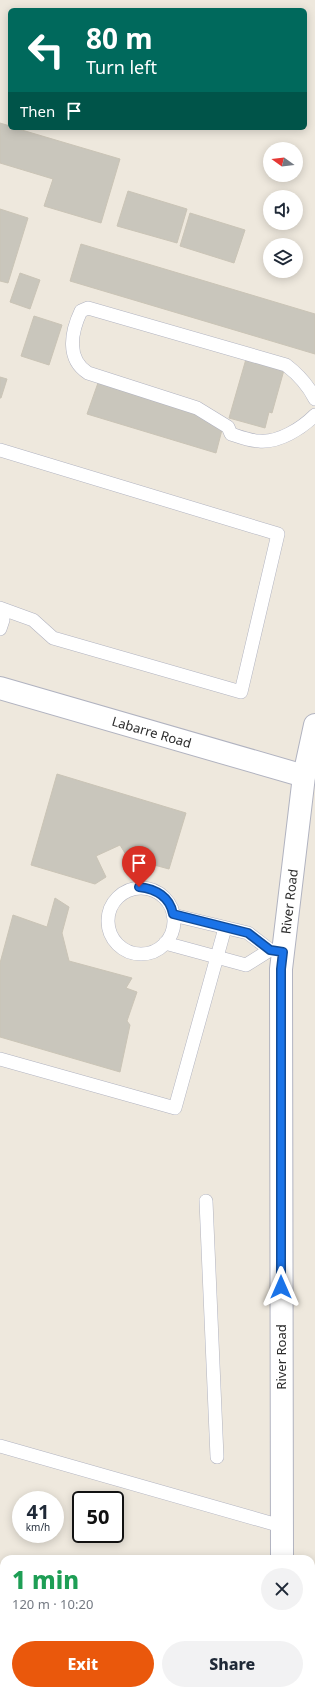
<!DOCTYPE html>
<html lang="en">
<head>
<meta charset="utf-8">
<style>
	body { margin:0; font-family:"Noto Sans",sans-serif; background:#f2f2f3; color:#1f2937; height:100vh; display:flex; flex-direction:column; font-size:15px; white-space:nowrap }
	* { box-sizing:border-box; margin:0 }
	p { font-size:13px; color:#747a83 }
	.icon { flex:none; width:22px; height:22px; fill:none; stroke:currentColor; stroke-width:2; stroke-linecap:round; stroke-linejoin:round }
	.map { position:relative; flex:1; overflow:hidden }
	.drawer { position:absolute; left:0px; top:1555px; width:315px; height:140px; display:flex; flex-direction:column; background:#fff; border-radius:12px 12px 0 0; box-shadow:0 2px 10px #0003 }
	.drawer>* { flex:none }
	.hud { position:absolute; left:8px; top:8px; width:299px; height:122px; border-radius:6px; box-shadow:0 2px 10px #0003; background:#00695c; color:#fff; overflow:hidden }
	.needle { width:26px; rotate:285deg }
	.buttons { position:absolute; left:263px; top:142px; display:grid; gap:8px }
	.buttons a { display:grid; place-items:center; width:40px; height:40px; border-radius:50%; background:#fff; box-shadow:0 2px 10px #0003; font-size:20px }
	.speed { position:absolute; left:12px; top:1491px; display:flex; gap:8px; font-size:20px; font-weight:700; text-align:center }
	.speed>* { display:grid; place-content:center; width:52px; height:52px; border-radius:50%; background:#fff; box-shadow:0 2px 10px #0003; line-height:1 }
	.speed small { font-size:10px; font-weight:400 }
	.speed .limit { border:2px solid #111; border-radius:6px; background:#fff; color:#111 }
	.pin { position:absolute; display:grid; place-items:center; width:34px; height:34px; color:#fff; margin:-41px -17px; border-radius:50% 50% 50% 0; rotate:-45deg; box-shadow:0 0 4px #0007 }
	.pin .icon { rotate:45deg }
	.me { position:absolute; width:44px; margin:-22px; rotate:0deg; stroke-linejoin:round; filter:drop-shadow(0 0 3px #0008) }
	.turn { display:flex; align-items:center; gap:14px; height:84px; padding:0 12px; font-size:18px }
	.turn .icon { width:52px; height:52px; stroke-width:2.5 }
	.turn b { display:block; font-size:28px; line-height:34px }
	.then { display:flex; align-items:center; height:38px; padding:0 12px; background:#0003; gap:8px; font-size:15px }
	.round { display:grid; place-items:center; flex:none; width:42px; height:42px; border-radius:21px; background:#f2f2f3 }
	.overview { display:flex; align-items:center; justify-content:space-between; height:68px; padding:0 12px }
	h1 { font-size:24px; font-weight:800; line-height:30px; color:#1e9e55 }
	.action { display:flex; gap:8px; margin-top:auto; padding:8px 12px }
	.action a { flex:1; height:46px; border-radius:24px; background:#ea580c; color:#fff; font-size:16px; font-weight:800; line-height:46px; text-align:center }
	.action a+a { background:#f2f2f3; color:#1f2937 }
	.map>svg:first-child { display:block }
	.building { fill:#c9c6bc; stroke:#cac4b6 }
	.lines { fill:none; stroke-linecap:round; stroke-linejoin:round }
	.service-casing { stroke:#b1b3c0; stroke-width:14 }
	.tertiary-casing { stroke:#b1b3c0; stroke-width:24 }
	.secondary-casing { stroke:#b1b3c0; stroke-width:24 }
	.service { stroke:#fff; stroke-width:13 }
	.tertiary { stroke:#fff; stroke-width:22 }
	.secondary { stroke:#fff; stroke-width:22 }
	.route-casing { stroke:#114b97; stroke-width:10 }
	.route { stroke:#1a73e8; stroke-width:7 }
	.labels { text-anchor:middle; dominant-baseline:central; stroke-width:3; stroke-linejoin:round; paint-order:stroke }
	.street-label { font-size:13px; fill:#2c2c2c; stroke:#fff }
</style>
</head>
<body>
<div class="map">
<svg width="315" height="1695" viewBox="0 0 315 1695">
	<rect width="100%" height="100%" fill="#eee8dd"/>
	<path class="building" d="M0,123L10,126V128H15L120,159L101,223L44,206L53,179L0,163Z
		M128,191L187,209L177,243L117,226Z
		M0,209L28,218L8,283L0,281Z
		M190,213L245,230L234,263L180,246Z
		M81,244L315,314V354L70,281Z
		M20,273L40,280L30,309L10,302Z
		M34,316L62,325L49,365L21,356Z
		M246,359L284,370L272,413L269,412L265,428L229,418Z
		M0,377L7,379L1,398H0Z
		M99,380L190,408L191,413L223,426L216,453L87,414Z
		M57,774L186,813L169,869L128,858L120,845L96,856L106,877L95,884L31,865Z
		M55,898L69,907L62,933L69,961L132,978L126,988L137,992L127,1021L130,1025L120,1072L0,1037V963L13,915L47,927Z
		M72,1691H91L90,1695Z"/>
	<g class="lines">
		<defs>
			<path id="service" d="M315,399C308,385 299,375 286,365L88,308L81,311C71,332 66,359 88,373L197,408L228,427L231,434C240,437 250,441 259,441C279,443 302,428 315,415
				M0,450L278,534L241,692L53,638L33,620L0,608
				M0,614L3,620L0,629
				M108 921a33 33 0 1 1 66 0a33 33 0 1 1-66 0Z
				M173,915L248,933L270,950L283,952
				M165,943L246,965L270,950
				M0,1059L175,1108L225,928
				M206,1201L217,1457
				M0,1446L281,1526"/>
			<g id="tertiary">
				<path id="s1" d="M0,688L304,776"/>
			</g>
			<g id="secondary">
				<path id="s2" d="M282,1559L281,969L304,776L315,725"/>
				<path d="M284,1691V1695"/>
			</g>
		</defs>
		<use href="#service" class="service-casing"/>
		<use href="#tertiary" class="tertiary-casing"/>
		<use href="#secondary" class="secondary-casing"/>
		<use href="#service" class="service"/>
		<use href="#tertiary" class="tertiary"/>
		<use href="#secondary" class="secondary"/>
	</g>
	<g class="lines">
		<defs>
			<path id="route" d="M139,887C156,889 170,897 173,914L248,933L270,950L283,952L281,969V1287"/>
		</defs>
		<use href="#route" class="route-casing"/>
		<use href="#route" class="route"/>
	</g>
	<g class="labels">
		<g class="street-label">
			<text stroke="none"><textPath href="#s1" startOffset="158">Labarre Road</textPath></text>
			<text stroke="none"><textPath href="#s2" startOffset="658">River Road</textPath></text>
			<text transform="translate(281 1357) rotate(-90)">River Road</text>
		</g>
	</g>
</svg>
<div class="buttons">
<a><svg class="needle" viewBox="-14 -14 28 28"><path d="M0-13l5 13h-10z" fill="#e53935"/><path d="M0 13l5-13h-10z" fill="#747a83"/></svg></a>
<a><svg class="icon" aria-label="sound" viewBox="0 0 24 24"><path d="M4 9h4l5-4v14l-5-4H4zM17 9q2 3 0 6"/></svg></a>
<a><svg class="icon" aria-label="layers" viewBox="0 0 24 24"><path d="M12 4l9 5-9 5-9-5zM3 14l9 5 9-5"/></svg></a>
</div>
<div class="speed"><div>41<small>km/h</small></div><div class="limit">50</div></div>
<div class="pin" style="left:139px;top:887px;background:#d93025"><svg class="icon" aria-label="arrive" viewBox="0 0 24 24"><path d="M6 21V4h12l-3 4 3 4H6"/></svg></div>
<svg class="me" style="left:281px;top:1287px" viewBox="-20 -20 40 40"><path d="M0-17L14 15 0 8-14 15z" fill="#1a73e8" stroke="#fff" stroke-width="4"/></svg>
<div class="hud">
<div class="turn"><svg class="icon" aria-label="left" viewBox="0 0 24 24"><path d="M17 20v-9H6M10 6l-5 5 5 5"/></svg><div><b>80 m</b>Turn left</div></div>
<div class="then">Then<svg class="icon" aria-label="arrive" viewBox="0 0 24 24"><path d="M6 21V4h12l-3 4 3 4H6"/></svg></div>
</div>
<section class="drawer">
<div class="overview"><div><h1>1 min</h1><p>120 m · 10:20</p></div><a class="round"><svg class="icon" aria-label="close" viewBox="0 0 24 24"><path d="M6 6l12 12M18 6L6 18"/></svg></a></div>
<div class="action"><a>Exit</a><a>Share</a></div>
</section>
</div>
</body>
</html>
